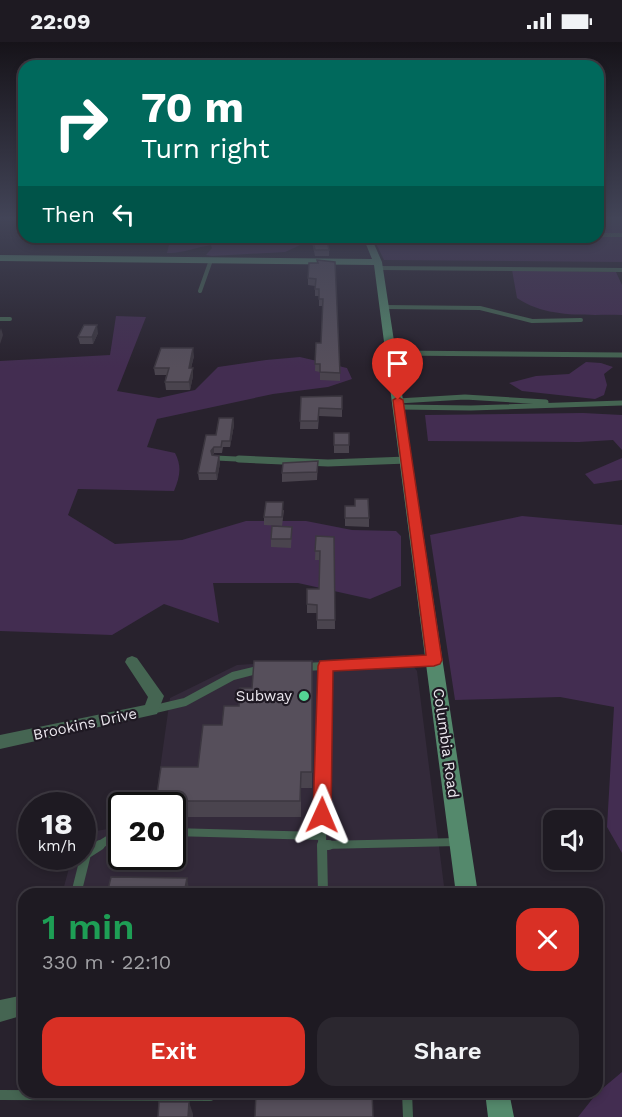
<!DOCTYPE html>
<html lang="en">
<head>
<meta charset="utf-8">
<style>
	body { margin:0; font-family:"Work Sans",sans-serif; background:#2b272f; color:#f1f3f6; height:100vh; display:flex; flex-direction:column; font-size:22px; white-space:nowrap }
	* { box-sizing:border-box; margin:0 }
	p { font-size:20px; color:#a1a1a5 }
	.icon { flex:none; width:33px; height:33px; fill:none; stroke:currentColor; stroke-width:2; stroke-linecap:round; stroke-linejoin:round }
	.map { position:relative; flex:1; overflow:hidden }
	.side { position:absolute; left:18px; top:846px; width:585px; height:210px; display:flex; flex-direction:column; background:#1e1a22; border-radius:18px; box-shadow:0 3px 9px #0003,0 0 0 2px #3c3840 }
	.side>* { flex:none }
	.guide { position:absolute; left:18px; top:18px; width:586px; height:183px; border-radius:18px; box-shadow:0 3px 9px #0003,0 0 0 2px #3c3840; background:#00695c; color:#fff; overflow:hidden }
	.controls { position:absolute; left:543px; top:768px; display:grid; gap:12px }
	.controls a { display:grid; place-items:center; width:60px; height:60px; border-radius:12px; background:#1e1a22; box-shadow:0 3px 9px #0003,0 0 0 2px #3c3840; font-size:30px }
	.speed { position:absolute; left:18px; top:750px; display:flex; gap:12px; font-size:30px; font-weight:700; text-align:center }
	.speed>* { display:grid; place-content:center; width:78px; height:78px; border-radius:50%; background:#1e1a22; box-shadow:0 3px 9px #0003,0 0 0 2px #3c3840; line-height:1 }
	.speed small { font-size:15px; font-weight:400 }
	.speed .limit { border:3px solid #111; border-radius:9px; background:#fff; color:#111 }
	.pin { position:absolute; display:grid; place-items:center; width:51px; height:51px; color:#fff; margin:-62px -26px; border-radius:50% 50% 50% 0; rotate:-45deg; box-shadow:0 0 6px #0007 }
	.pin .icon { rotate:45deg }
	.me { position:absolute; width:66px; margin:-33px; rotate:1deg; stroke-linejoin:round; filter:drop-shadow(0 0 4px #0008) }
	.turn { display:flex; align-items:center; gap:21px; height:126px; padding:0 24px; font-size:27px }
	.turn .icon { width:78px; height:78px; stroke-width:2.5 }
	.turn b { display:block; font-size:42px; line-height:51px }
	.then { display:flex; align-items:center; height:57px; padding:0 24px; background:#0003; gap:12px; font-size:22px }
	.round { display:grid; place-items:center; flex:none; width:63px; height:63px; border-radius:18px; background:#2b272f }
	.overview { display:flex; align-items:center; justify-content:space-between; height:102px; padding:0 24px }
	h1 { font-size:36px; font-weight:600; line-height:45px; color:#1e9e55 }
	.cta { display:flex; gap:12px; margin-top:auto; padding:12px 24px }
	.cta a { flex:1; height:69px; border-radius:18px; background:#d93025; color:#fff; font-size:24px; font-weight:600; line-height:69px; text-align:center }
	.cta a+a { background:#2b272f; color:#f1f3f6 }
	.status { display:flex; justify-content:space-between; align-items:center; height:42px; padding:0 30px; background:#1e1a22; direction:ltr }
	.status svg { height:16px; fill:currentColor }
	.map>svg:first-child { display:block }
	.built { fill:#332a3a }
	.green { fill:#432d51 }
	.lines { fill:none; stroke-linecap:round; stroke-linejoin:round }
	.lane-far4 { stroke:#456552; stroke-width:4 }
	.lane-far3 { stroke:#456552; stroke-width:5 }
	.lane-far2 { stroke:#456552; stroke-width:7 }
	.lane-far1 { stroke:#456552; stroke-width:8 }
	.lane { stroke:#456552; stroke-width:10 }
	.street { fill:#456552; fill-rule:evenodd }
	.secondary { fill:#54896c; fill-rule:evenodd }
	.wall { fill:#4a444e }
	.shaded-wall { fill:#3c3740 }
	.building { fill:#564f5b; stroke:#3c3740; stroke-width:1.5 }
	.route { fill:#d93025; stroke:#8d1f18; stroke-width:1.5 }
	.poi-dot { fill:#54d395; stroke:#1f1923; stroke-width:2 }
	.labels { text-anchor:middle; dominant-baseline:central; stroke-width:4.5; stroke-linejoin:round; paint-order:stroke }
	.poi-label { font-size:15px; fill:#eae6ed; stroke:#1f1923; text-anchor:end }
	.street-label { font-size:15px; fill:#eae6ed; stroke:#1f1923 }
</style>
</head>
<body>
<div class="status"><b>22:09</b><svg viewBox="0 0 49 12"><path d="M0 12V9h3v3zM5 12V6h3v6zM10 12V3h3v9zM15 12V0h3v12zM26 1h20v11H26zM47 4h2v5h-2z"/></svg></div>
<div class="map">
<svg width="622" height="1075" viewBox="0 0 622 1075">
	<rect width="100%" height="100%" fill="#28222d"/>
	<path class="built" d="M405,613L417,629L445,852H62L72,815L82,814L83,791L121,785L122,814H172V764L155,763L170,656L237,623Z"/>
	<path class="green" d="M599,175H622V220L384,218L373,195H598Z
		M181,195H313L309,199L285,210L212,214L206,213L212,206L211,203C196,205 181,212 167,211L169,203L181,197Z
		M512,228L616,230L622,243V273C587,272 548,277 517,256Z
		M116,274L146,275L117,349L159,356L195,348L218,325L266,318L300,315L347,326L352,337L328,345L273,352L157,377L147,405L175,411C182,424 180,435 174,449L78,447L68,473L115,502L182,498L246,479H306L352,488L396,489L401,494V544L370,557L298,541H213L219,581L164,562L112,593L0,589V319L110,313Z
		M586,320L601,321L613,325L604,332L607,343L604,353L595,357L522,349L509,341L536,334L569,332Z
		M583,371L622,373V408L613,398L579,400L428,399L425,373Z
		M622,416V438L594,442L585,432Z
		M522,474L622,483V811L607,785L614,665L560,655L455,658L430,493Z
		M622,1030V1075H578L597,1051Z"/>
	<g class="lines">
		<path class="lane-far4" d="M598,193H622
			M379,226L622,228
			M200,249L211,218
			M385,265L480,266L532,279L581,278
			M0,277H10"/>
		<path class="lane-far3" d="M391,311L622,313
			M398,359L465,355L546,360
			M399,365L471,366L622,361
			M216,416L273,419
			M393,419L407,418"/>
		<path class="lane-far2" d="M239,417L328,421L407,418"/>
		<path class="lane-far1" d="M305,625L434,618
			M151,668L185,660L233,634L261,627
			M172,790L322,794
			M322,803L458,800
			M98,804L111,796L122,793
			M322,804L325,624"/>
		<path class="lane" d="M322,803H329
			M322,803L323,852
			M76,852L86,812L100,803
			M407,1050L408,1075
			M0,1053L210,1054L211,1050"/>
		<path class="street" d="M132,614L137,616L164,654L157,672L0,707V693L145,663L148,655L125,620L127,616Z
			M24,953V973L0,980V958Z"/>
		<path class="secondary" d="M363,195H371L382,220L478,852H456L374,223L0,219V213L372,217Z
			M485,1050H509L514,1075H488Z"/>
	</g>
	<path class="wall" d="M24,189V195H68L64,201L23,199L21,193Z
		M108,195H124L122,199H109Z
		M311,195H326L329,208V214H315Z
		M317,218L340,331V339L320,338V330L315,329L316,301H321L323,264H319V254H315V244L308,243V236L317,221Z
		M98,291L93,302H80L78,295Z
		M194,314L191,326H193V334L190,348H166L165,340L166,333H155L154,326Z
		M342,354V375L319,374L318,387H300L301,355Z
		M233,376L234,383L230,405H223L222,411H214L213,413L219,414L220,421L217,438H199L198,431L216,393Z
		M334,391L349,403V411H334Z
		M318,419L317,438L282,440V431Z
		M355,457L369,476V485L345,484V464H355Z
		M284,468L282,484L264,483V475Z
		M292,485L291,506L271,505V497Z
		M316,494L334,495L335,587H317V571H307V547H319L320,518H315Z
		M312,619V746H301V775H172V764H157L156,759L198,725L222,683L239,664L252,646Z"/>
	<path class="shaded-wall" d="M63,195H68L64,201Z
		M97,283L98,291L93,302L92,295Z
		M1,286L3,293L0,302V289Z
		M193,306L194,314L189,334V326Z
		M193,326V334L190,348L189,340Z
		M233,376L234,383L230,405V399Z
		M214,405V411L211,415V409Z
		M219,414L220,421L217,438L216,431Z
		M187,836L190,852H184Z
		M189,1060L193,1072V1075H188Z"/>
	<path class="building" d="M312,195H326L329,208H315Z
		M317,218L335,220L340,331L320,330V322H315L316,301H321L323,257H319V247H315L316,237L308,236L309,221H318Z
		M84,283H97L92,295H78Z
		M161,306H193L189,326H193L189,340H165L169,326H154Z
		M342,354V367L319,366L318,379H300L301,355Z
		M219,376H233L230,399H222L221,405H214L211,409L212,413L219,414L216,431H198L206,393H216Z
		M334,391H349V403H334Z
		M318,419L317,430L282,431L283,421Z
		M355,457H368L369,476H345V464H355Z
		M266,460H283L282,475H264Z
		M272,484L292,485L291,497H271Z
		M316,494L334,495L335,578H317V563L307,562V547H319L320,509H315Z
		M254,619H312V730H301L300,759H156L161,725H198L203,683H222L224,664H239L240,646H252Z
		M111,835L187,836L184,852H107Z
		M256,1050H372L373,1075H255Z
		M159,1060H189L188,1075H158Z"/>
	<linearGradient id="sky" x2="0" y2="1"><stop stop-color="#161319"/><stop offset="0.54" stop-color="#424457"/><stop offset="1" stop-color="#424457" stop-opacity="0"/></linearGradient>
	<rect width="622" height="326" fill="url(#sky)"/>
	<path class="route" d="M398,355L403,358L442,618L440,622L434,624L333,629L331,773L329,778L322,781L316,778L313,773L318,624L320,619L426,613L393,358Z"/>
	<circle class="poi-dot" cx="304" cy="654" r="6"/>
	<g class="labels">
		<g class="poi-label">
			<text x="292" y="654">Subway</text>
		</g>
		<g class="street-label">
			<text transform="translate(85 682) rotate(-12)">Brookins Drive</text>
			<text transform="translate(446 701) rotate(82)">Columbia Road</text>
		</g>
	</g>
</svg>
<div class="controls">
<a><svg class="icon" aria-label="sound" viewBox="0 0 24 24"><path d="M4 9h4l5-4v14l-5-4H4zM17 9q2 3 0 6"/></svg></a>
</div>
<div class="speed"><div>18<small>km/h</small></div><div class="limit">20</div></div>
<div class="pin" style="left:398px;top:358px;background:#d93025"><svg class="icon" aria-label="arrive" viewBox="0 0 24 24"><path d="M6 21V4h12l-3 4 3 4H6"/></svg></div>
<svg class="me" style="left:322px;top:773px" viewBox="-20 -20 40 40"><path d="M0-17L14 15 0 8-14 15z" fill="#d93025" stroke="#fff" stroke-width="4"/></svg>
<div class="guide">
<div class="turn"><svg class="icon" aria-label="right" viewBox="0 0 24 24"><path d="M7 20v-9h11M14 6l5 5-5 5"/></svg><div><b>70 m</b>Turn right</div></div>
<div class="then">Then<svg class="icon" aria-label="left" viewBox="0 0 24 24"><path d="M17 20v-9H6M10 6l-5 5 5 5"/></svg></div>
</div>
<section class="side">
<div class="overview"><div><h1>1 min</h1><p>330 m · 22:10</p></div><a class="round" style="background:#d93025;color:#fff"><svg class="icon" aria-label="close" viewBox="0 0 24 24"><path d="M6 6l12 12M18 6L6 18"/></svg></a></div>
<div class="cta"><a>Exit</a><a>Share</a></div>
</section>
</div>
</body>
</html>
